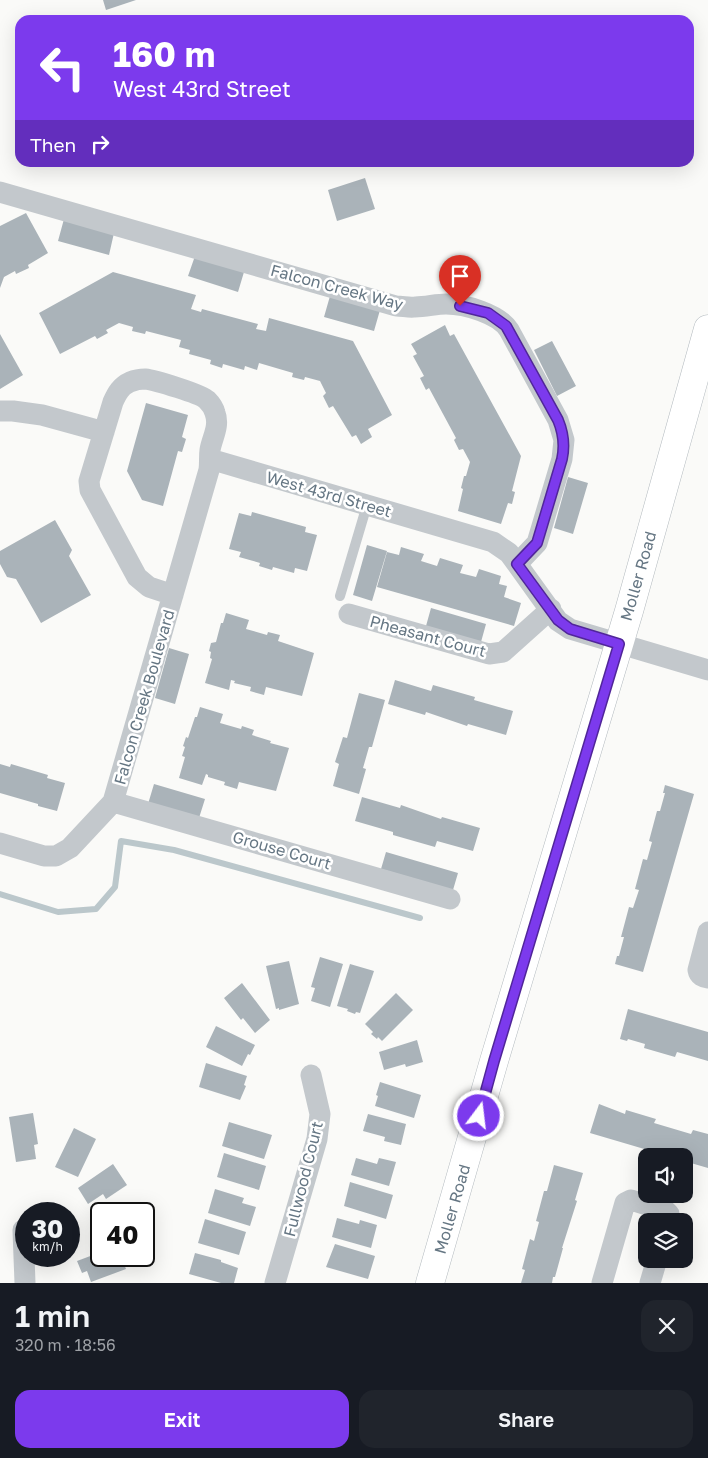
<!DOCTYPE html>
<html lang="en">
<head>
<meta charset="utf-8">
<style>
	body { margin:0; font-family:"Golos Text",sans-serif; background:#20242c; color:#f1f3f6; height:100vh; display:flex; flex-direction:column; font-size:19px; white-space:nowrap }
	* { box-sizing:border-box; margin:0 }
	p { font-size:16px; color:#9ea1a6 }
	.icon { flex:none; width:28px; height:28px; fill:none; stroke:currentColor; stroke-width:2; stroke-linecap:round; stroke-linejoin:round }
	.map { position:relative; height:1283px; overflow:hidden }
	.side { display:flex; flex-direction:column; background:#171b24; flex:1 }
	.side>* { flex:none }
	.guide { position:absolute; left:15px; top:15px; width:679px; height:152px; border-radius:15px; box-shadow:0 5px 20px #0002; background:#7c3aed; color:#fff; overflow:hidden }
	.buttons { position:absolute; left:638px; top:1148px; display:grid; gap:10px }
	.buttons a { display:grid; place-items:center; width:55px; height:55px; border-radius:10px; background:#171b24; box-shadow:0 5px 20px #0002; font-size:25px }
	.speed { position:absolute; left:15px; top:1202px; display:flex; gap:10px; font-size:25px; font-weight:700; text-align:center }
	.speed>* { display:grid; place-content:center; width:65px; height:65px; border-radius:50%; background:#171b24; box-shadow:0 5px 20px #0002; line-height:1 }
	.speed small { font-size:12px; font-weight:400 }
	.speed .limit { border:2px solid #111; border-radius:8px; background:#fff; color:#111 }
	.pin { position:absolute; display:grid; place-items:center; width:42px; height:42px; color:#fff; margin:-51px -21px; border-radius:50% 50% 50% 0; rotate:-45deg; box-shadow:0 0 5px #0007 }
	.pin .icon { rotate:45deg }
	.me { position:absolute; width:55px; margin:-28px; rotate:15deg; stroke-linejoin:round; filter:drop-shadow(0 0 4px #0008) }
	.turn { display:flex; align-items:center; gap:18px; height:105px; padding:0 15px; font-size:22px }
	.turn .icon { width:65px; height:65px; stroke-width:2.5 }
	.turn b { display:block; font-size:35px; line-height:42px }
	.then { display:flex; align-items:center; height:48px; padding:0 15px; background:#0003; gap:10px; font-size:19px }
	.round { display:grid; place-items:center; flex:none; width:52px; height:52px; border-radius:15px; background:#20242c }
	.overview { display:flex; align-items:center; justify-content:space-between; height:85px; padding:0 15px }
	h1 { font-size:30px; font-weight:600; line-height:38px }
	.cta { display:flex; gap:10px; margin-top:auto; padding:10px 15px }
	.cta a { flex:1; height:58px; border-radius:15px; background:#7c3aed; color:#fff; font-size:20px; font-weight:600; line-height:58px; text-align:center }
	.cta a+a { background:#20242c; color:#f1f3f6 }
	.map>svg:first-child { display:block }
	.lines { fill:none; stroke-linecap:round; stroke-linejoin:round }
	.stream { stroke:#bbc7cb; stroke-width:6 }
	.building { fill:#aab3b9 }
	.secondary-casing { stroke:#b3babf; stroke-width:29 }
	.lane { stroke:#c3c8cc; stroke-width:10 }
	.street { stroke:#c3c8cc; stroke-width:21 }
	.secondary { stroke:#fff; stroke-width:28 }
	.route-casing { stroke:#51269a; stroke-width:12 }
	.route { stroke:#7c3aed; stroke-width:9 }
	.labels { text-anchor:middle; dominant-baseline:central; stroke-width:5; stroke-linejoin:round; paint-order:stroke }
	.street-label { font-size:16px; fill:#657683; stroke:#fff }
</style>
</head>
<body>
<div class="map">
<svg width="708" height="1283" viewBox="0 0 708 1283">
	<rect width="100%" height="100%" fill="#fafaf8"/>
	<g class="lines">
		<path class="stream" d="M0,894L58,912L96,909L115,887L121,841L174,850L420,918"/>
	</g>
	<path class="building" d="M103,0H136L106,10Z
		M365,178L375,209L337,221L328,190Z
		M26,213L48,253L28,265L29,268L16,274L15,271L4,277L0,288V226Z
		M64,219L114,233L109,255L58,241Z
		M195,256L244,272L238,292L188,276Z
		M113,272L196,295L191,309L201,312L202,309L258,324L256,329L266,331L269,318L353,341L392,415L368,429L372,437L361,444L356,435L352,437L333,406L329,408L323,396L326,393L320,381L305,377L304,380L292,377L293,373L259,363L257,370L245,366L244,370L223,364L222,368L210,364L211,360L189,354L190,350L179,347L181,340L146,331L145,334L132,331L133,327L119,323L106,330L108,333L97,339L95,336L60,354L39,313Z
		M330,296L380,310L374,331L324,317Z
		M445,325L450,336L454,334L521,456L512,491L515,492L512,504L508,503L501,524L458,511L463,489L461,488L464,476H466L470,462L463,449L459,450L454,440L456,438L429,388L426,390L420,378L424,376L413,356L417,354L411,344Z
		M0,334L23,375L0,389Z
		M552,341L576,386L557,396L534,350Z
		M146,403L188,415L182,437L186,439L182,452L178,451L163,506L142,500L127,471Z
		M568,477L588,483L573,534L554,528Z
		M252,512L306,527L305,532L317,535L307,571L295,568L294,573L273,567L272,570L259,566L260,563L239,557L241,552L229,549L239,513L251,516Z
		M55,520L72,550L69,556L91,595L41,623L16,579L7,577L0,564V551Z
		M367,545L387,551L372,601L353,595Z
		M401,547L424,554L421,561L437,566L440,558L463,565L460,573L476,577L479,569L501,576L499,584L507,586L504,597L521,603L514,626L377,587L387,552L399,555Z
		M431,608L486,624L481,642L426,626Z
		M226,613L249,620L246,629L267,635L268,632L280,635L278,641L314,653L302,696L266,687L264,695L250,691L251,687L234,683L235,681L231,680L229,690L205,683L212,659L210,658L211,652L209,651L211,643L216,642L221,623H223Z
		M169,648L189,654L175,704L155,698Z
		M395,680L431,691L433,685L475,697L474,700L513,711L506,735L468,724L467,726L426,712L425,715L388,704Z
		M359,693L385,700L372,747H369L363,768L366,769L359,794L333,786L339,764L335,762L343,737L347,738Z
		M200,707L223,714L220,723L241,729L242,726L254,730L252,735L271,741L270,743L289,748L276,791L239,782L237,789L224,785L225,782L208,777V775L206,774L202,785L179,778L185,757L182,756L185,747L183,746L186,737L188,738L195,717H197Z
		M0,764L10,767L11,764L48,775L47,778L65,783L57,811L38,806V804L0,793Z
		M154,784L205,799L199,818L148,804Z
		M665,785L694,794L643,972L615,964L617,956H619L624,937H621L629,907L633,908L639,890L635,889L643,859L647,860L652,842L649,841L657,811H660L665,793H663Z
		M362,797L400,808L401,805L441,819L442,817L480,828L473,851L437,841L435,847L393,835V832L355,821Z
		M386,852L458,873L453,890L381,869Z
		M320,957L343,964L330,1007L311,1001L315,988L311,987Z
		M289,961L299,1004L279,1010V1008L276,1009L266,966Z
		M350,964L374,971L360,1013L356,1012L355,1014L347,1011L348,1009L337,1006Z
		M242,983L270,1020L255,1033L243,1018L241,1020L224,998Z
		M396,993L413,1010L382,1041L378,1037L377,1039L371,1034L373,1032L365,1024Z
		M628,1009L708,1032V1061L677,1052L675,1057L644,1048L645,1044L628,1039L627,1041L620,1039Z
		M216,1026L255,1045L250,1055L248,1054L242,1066L206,1047Z
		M417,1040L423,1062L406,1067L405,1064L384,1070L379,1052Z
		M206,1063L247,1076L244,1085L246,1086L240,1100L199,1087Z
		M380,1082L421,1095L414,1118L375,1106L378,1096L376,1095Z
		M599,1104L625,1114L626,1110L656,1119L654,1123L691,1134L693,1130L708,1134V1168L684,1161V1156H668L590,1133Z
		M33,1113L38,1144L34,1145L36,1159L16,1162L9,1117Z
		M368,1114L406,1124L401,1145L384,1141L385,1137L363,1131Z
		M229,1122L272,1135L264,1159L222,1146Z
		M74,1128L96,1139L78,1177L55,1167Z
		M224,1153L266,1166L259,1190L217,1177Z
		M356,1158L377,1164L379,1158L396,1162L389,1186L351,1175Z
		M113,1164L127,1185L106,1199L103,1194L88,1204L78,1188Z
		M554,1165L583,1173L575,1200L577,1201L562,1248H563L555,1277H553L552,1283H521L525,1270L522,1269L530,1239L534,1241L539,1222L536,1221L544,1191H547Z
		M350,1182L393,1195L386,1219L344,1206Z
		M215,1189L244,1198L242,1203L256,1207L250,1226L208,1213Z
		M131,1203L135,1214H103Z
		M101,1214V1245L98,1246L94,1235L96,1234L90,1219Z
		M337,1218L359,1224L360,1220L377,1225L371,1248L332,1237Z
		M205,1219L246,1232L239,1255L198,1243Z
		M335,1244L375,1256L368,1279L326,1267Z
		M101,1252V1256H121L126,1269L91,1282L87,1271L82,1273L77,1261Z
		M195,1253L221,1260V1262L238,1268L234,1283H221L189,1274Z"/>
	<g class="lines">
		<defs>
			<path id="secondary" d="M430,1283L494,1061L629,611L708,329"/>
		</defs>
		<use href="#secondary" class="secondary-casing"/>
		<path class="lane" d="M340,596L367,505"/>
		<path class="street" d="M0,192L396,306C403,306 409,308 415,307C426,307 436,304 446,304C465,304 499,314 509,330L558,420L564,440L562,459L537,543L517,564
			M0,411H13L42,415L104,432
			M210,459L493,542L509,553L558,621L570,629L708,670
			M349,614L489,654L503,652L551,609
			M113,802L450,899
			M0,843L44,856H56L70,848L113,802L209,470C210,463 209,457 210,450C212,438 220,426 215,413C214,409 210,403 207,400C201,394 155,380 145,379C140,379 135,380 130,382C121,386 117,393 113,402L89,481L90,490L137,577L149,587L173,595
			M708,932L698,970C699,976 703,977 708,978
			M23,1230L25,1283
			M275,1283L317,1139L320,1114L311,1075
			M602,1283L625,1203L631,1200L666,1211L669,1214L668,1221
			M650,1283L657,1259"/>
		<use href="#secondary" class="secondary"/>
	</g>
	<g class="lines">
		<defs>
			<path id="route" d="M460,306L488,313L506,326L558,420C563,432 565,445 562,459L537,543L517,564L558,620L570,629L619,644L494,1061L479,1116"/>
		</defs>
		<use href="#route" class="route-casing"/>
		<use href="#route" class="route"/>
	</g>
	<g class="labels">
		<g class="street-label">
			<text transform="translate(337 287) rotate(15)">Falcon Creek Way</text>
			<text transform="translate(329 494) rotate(16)">West 43rd Street</text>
			<text transform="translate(638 576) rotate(-74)">Moller Road</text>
			<text transform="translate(428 636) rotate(15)">Pheasant Court</text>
			<text transform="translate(144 697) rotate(-74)">Falcon Creek Boulevard</text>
			<text transform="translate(282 850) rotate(16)">Grouse Court</text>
			<text transform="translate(303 1179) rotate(-76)">Fullwood Court</text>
			<text transform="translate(452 1209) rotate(-74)">Moller Road</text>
		</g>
	</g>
</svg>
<div class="buttons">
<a><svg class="icon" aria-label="sound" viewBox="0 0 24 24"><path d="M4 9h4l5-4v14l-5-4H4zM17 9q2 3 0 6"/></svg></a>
<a><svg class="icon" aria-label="layers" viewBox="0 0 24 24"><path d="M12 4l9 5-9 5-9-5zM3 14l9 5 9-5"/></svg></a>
</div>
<div class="speed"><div>30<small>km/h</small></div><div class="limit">40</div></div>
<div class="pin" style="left:460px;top:306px;background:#d93025"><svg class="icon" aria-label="arrive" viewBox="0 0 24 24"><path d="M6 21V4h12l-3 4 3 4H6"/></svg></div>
<svg class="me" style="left:479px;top:1116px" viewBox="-20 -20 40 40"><circle r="17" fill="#7c3aed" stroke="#fff" stroke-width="3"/><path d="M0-11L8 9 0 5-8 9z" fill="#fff"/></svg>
<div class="guide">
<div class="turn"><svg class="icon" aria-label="left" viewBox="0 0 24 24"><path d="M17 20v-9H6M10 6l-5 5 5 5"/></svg><div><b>160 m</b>West 43rd Street</div></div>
<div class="then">Then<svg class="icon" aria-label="right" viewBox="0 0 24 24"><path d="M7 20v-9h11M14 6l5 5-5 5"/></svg></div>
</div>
</div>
<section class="side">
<div class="overview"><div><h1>1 min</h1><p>320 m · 18:56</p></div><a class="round"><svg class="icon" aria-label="close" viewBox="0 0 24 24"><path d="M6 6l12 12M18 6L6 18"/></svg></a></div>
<div class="cta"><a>Exit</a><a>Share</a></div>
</section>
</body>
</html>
